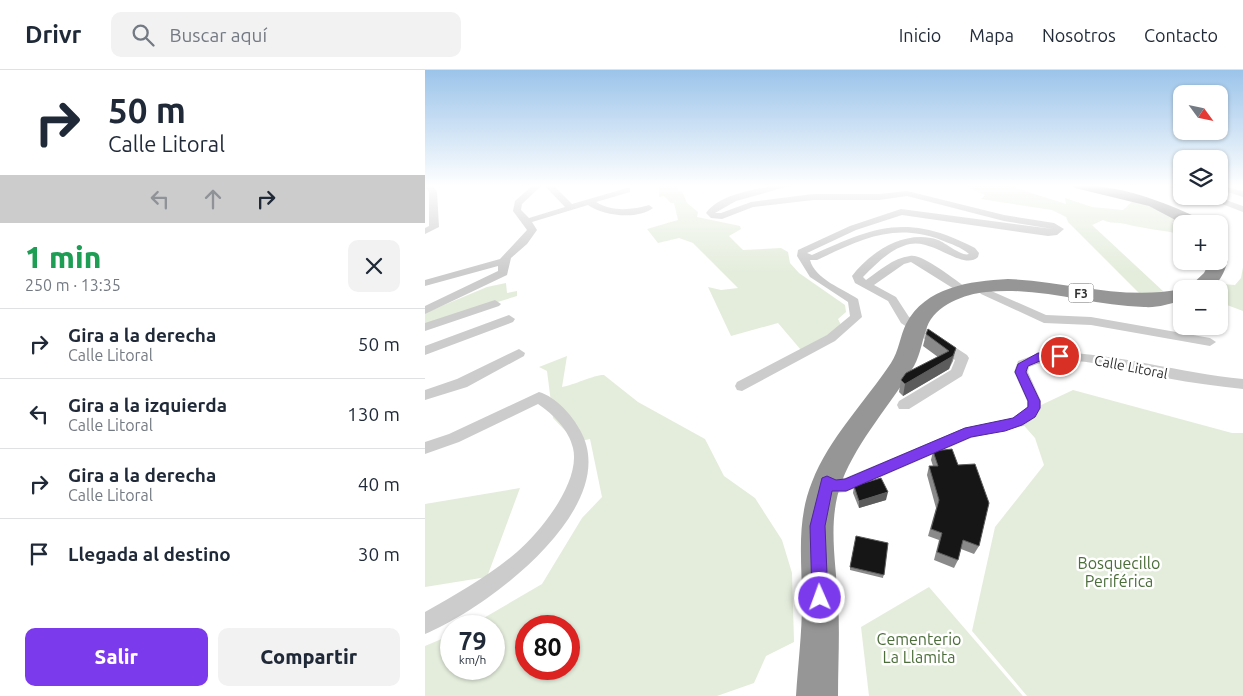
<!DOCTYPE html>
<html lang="es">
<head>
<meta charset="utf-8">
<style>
	body { margin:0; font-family:Ubuntu,sans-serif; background:#f2f2f3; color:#1f2937; height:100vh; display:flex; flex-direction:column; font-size:19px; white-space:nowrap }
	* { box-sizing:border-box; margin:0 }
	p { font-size:16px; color:#747a83 }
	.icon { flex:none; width:28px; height:28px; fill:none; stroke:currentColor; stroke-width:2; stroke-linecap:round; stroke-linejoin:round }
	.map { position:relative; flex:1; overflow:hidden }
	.drawer { display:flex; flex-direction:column; background:#fff; width:425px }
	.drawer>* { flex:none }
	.banner { background:#fff; color:#1f2937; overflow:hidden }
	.needle { width:32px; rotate:123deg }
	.fabs { position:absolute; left:748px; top:15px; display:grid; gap:10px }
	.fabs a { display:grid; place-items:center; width:55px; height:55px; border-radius:10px; background:#fff; box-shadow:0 1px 4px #0004; font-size:25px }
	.speed { position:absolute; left:15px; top:545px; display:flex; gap:10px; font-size:25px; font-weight:700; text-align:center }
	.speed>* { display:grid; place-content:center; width:65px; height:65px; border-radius:50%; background:#fff; box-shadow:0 1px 4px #0004; line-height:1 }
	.speed small { font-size:12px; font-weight:400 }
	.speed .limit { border:8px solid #d22; background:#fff; color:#111 }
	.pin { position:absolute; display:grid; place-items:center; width:42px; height:42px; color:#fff; margin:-21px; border:2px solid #fff; border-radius:50%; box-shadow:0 1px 5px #0007 }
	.me { position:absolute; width:55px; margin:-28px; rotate:358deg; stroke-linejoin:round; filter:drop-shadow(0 0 4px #0008) }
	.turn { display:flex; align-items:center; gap:18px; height:105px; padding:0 25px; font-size:22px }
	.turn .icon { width:65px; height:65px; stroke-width:2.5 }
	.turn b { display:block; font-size:35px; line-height:42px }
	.lanes { display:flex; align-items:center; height:48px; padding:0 25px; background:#0003; justify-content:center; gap:25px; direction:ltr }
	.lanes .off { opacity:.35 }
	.round { display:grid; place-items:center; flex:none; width:52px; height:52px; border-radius:10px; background:#f2f2f3 }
	.summary { display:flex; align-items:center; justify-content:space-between; height:85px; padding:0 25px }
	h1 { font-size:30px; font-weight:800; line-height:38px; color:#1e9e55 }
	.primary-button { display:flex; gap:10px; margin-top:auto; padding:10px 25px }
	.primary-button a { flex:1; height:58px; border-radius:10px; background:#7c3aed; color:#fff; font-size:20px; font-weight:800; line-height:58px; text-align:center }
	.primary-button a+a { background:#f2f2f3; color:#1f2937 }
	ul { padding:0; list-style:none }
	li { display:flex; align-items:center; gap:15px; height:70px; padding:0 25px; border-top:1px solid #e0e1e3 }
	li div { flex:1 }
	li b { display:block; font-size:19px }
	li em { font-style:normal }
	header { display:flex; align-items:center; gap:30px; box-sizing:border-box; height:70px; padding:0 25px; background:#fff; border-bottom:1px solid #e0e1e3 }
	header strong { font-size:24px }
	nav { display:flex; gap:28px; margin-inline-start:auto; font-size:18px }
	.search { width:350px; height:45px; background:#f2f2f3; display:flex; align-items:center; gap:12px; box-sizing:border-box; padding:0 18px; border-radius:10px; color:#747a83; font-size:19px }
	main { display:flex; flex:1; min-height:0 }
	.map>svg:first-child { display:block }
	.green { fill:#e4eddc; fill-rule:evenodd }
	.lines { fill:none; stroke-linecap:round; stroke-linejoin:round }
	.street { fill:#ccc; fill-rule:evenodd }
	.highway { fill:#969696; fill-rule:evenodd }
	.wall { fill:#8a8a8a }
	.shaded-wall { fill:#5c5c5c }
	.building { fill:#161616; stroke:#5c5c5c }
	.route { fill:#7c3aed; stroke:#51269a }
	.labels { text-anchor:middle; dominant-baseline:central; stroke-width:5; stroke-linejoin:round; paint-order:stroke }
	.shield { fill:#fff; stroke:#6d6d6d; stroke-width:1 }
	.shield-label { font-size:12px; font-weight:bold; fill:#2f2f2f }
	.street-label { font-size:14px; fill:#2f2f2f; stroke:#fff }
	.near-park-label { font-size:16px; fill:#4c6e3a; stroke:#fff }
</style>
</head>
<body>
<header>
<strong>Drivr</strong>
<div class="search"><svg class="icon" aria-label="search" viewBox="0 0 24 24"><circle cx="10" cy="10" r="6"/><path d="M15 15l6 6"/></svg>Buscar aquí</div>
<nav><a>Inicio</a><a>Mapa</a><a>Nosotros</a><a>Contacto</a></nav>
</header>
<main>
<section class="drawer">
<div class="banner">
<div class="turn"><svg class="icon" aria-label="right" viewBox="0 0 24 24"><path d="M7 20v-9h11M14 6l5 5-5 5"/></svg><div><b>50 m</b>Calle Litoral</div></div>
<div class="lanes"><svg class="icon off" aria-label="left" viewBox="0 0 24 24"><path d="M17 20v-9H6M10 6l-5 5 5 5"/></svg><svg class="icon off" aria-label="ahead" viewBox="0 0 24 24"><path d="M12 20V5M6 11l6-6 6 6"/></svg><svg class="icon" aria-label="right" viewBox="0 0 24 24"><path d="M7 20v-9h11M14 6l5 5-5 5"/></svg></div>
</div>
<div class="summary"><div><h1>1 min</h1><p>250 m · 13:35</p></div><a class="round"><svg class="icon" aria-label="close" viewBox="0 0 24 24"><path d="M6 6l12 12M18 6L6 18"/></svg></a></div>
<ul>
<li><svg class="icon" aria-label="right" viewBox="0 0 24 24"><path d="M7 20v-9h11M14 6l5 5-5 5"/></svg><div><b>Gira a la derecha</b><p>Calle Litoral</p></div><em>50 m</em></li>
<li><svg class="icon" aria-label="left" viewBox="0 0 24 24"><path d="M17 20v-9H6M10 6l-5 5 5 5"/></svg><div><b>Gira a la izquierda</b><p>Calle Litoral</p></div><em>130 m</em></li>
<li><svg class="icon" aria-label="right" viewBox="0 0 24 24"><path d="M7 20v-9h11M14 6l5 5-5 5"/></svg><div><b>Gira a la derecha</b><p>Calle Litoral</p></div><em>40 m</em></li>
<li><svg class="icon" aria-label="arrive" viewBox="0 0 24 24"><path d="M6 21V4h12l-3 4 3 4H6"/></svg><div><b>Llegada al destino</b></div><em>30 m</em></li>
</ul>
<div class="primary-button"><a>Salir</a><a>Compartir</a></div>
</section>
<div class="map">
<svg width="818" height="626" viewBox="0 0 818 626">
	<rect width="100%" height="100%" fill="#fff"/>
	<path class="green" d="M253,115V121H257L262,133L273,142L272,147L315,156L316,159L304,166L318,180L356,178L363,182L365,193L374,203L420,235L421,242L413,249L417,257L376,280L353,253L306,266L283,217L296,220L313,218L268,173L254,168L233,173L222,159L253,150L249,133H246L239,126L234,127V116Z
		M538,115H582L641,134L640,128L667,137L698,140L709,130L762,152H747L756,164C738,160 719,159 701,154C693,152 686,154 678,150L667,155L739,222L730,225L714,223L643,152L641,147L627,140L556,129L560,125Z
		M818,197V241L794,232L792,219L797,214L810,215L816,208Z
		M81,213L82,223L92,221V226L0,254V243L62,217Z
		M142,286L137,317C149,315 171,304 179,305L213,332L280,369L299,406L330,428L357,470L367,503L369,572L341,586L329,613L292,626H0V576L26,565V599H69V556H45L117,514L157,448L177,427L165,369L151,372L128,348L122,301L114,297ZM101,556H144V599H101Z
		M648,320L807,363H818V626H602L547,561L570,457L619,395L610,368L594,350L614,336Z
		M95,418L62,507L0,517V434Z
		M504,517L598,626H444L436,557Z"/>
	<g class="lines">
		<path class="street" d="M0,115H7L12,122L14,157L0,164V158L4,156V122Z
			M108,115H117L97,134L96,140L104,148L140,137L119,115H128L147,134L202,118H205V122L171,132C187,142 207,140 224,135L228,138C213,150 178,146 163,135L107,152L112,160L102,174L86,188L82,205L0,244V236L73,201V196L0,216V210L75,189L102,160L88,141L90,131Z
			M353,115H368L311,131L290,143H296L326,132L388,124H454L482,121L579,145L629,153L639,159L632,165L623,166L477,145L431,160L382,183L387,185C434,164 469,146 521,165C531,169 541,173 550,178L554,183L553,187C538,201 509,169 485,174C466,178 451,194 438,207L441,210C454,201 468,188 485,186C497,183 530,210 542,218V222H534L486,192L479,194L449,215L471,227L484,247L542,285L544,288L537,306L484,339H474L472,335L474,331L526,300L530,290L476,253L463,231L430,213L427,206C446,181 481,159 513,170C521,173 537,187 544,184C536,177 526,174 516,170C468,152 435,170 392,190H385C390,209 418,219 433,229L437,247L410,271L317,321L312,320L310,316L312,312L402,265L425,246L423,232L385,207L372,186L373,180L425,156L476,139L628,159L579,151L482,126L454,130H388L328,137L297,149L286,148L281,143C296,123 330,120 353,115Z
			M744,115H756V120L745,117Z
			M794,115L818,121V127L794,119Z
			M776,126H789L818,136V142Z
			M556,214L564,220L621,245L666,247L785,268L791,272L785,276L666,255L619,253L556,224L550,217Z
			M70,230L76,234L74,236L0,261V253Z
			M84,245L90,249L88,252L0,285V276Z
			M94,279L100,283L99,286L42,317L0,330V320L32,309Z
			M631,282C694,284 755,303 818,309V319C792,316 767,313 741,308C701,300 643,281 604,297L603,302L616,331V338L611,347L598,356L546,368L421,422L411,423L396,417L394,412L396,407L402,405L412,409L420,408L539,358L588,348L602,337V331L589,302L593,291L612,284Z
			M114,322C131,327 147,345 155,360C199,437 61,539 0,564V542C32,524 64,506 92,482C116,461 156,412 148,378C144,360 128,344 113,334L34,372L0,384V372L24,364Z"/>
		<path class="highway" d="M648,115C697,115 734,130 778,150L780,154H758L724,136L650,118Z
			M794,185L801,187L803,191C794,217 789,219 762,219L779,203L785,191H794Z
			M583,209C641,211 699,231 756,219V231C744,234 732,238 719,237C666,236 615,216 561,222C540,224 510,235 502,257C497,270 496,283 489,296C466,334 433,370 417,411C402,450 411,492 413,531C415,563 413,594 413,626H371C373,595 377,563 377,532C377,491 371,451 387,412C404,368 440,332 466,293C474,281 475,266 481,254C500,217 545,211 583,209Z"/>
	</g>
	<path class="wall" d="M501,264L531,278L528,291L524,299L478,326L474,322L476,310L513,287L498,276Z
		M508,381L554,476L549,484L536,479L533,490L529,498L509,490L514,470L503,466L511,438L502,405L504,396H508L506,390Z
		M429,416L461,430L434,438L428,423Z
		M463,473L458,508L425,500V497Z"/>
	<path class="shaded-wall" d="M531,278L524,299L478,326L480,314Z
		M463,422L461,430L434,438V431Z"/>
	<path class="building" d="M503,259L531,278L528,286L480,314L476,310L481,303L524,281L501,264Z
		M527,379L533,395L550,394L564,433L554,476L538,470L533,490L512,482L517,463L506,459L514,430L504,396H513L508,381Z
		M456,408L463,422L434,431L429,416Z
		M431,466L463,473L459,505L425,497Z"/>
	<linearGradient id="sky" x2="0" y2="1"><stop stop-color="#9bc4ea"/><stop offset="0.57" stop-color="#fff"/><stop offset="1" stop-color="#fff" stop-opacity="0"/></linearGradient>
	<rect width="818" height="203" fill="url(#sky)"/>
	<path class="route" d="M613,283H635L641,286L635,290L615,291L603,296L601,302L615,331V338L610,347L597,355L580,361L546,367L421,421H407L400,456L403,528L401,534L395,536L389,534L387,528L385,456L397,408L402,406L411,410L420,409L540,358L588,348L603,337V331L590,302L593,294Z"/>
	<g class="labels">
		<rect class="shield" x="643.5" y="213.5" width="25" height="19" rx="4"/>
		<g class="shield-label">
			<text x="656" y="223">F3</text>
		</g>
		<g class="street-label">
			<text transform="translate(706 297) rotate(11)">Calle Litoral</text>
		</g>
		<g class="near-park-label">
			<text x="694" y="493">Bosquecillo<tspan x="694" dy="18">Periférica</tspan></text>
			<text x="494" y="569">Cementerio<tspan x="494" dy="18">La Llamita</tspan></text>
		</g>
	</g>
</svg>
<div class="fabs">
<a><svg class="needle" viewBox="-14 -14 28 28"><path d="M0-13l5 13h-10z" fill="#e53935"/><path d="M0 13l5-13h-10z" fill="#747a83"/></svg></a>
<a><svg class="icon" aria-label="layers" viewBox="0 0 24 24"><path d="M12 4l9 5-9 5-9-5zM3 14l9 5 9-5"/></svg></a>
<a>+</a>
<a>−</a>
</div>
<div class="speed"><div>79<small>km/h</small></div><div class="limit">80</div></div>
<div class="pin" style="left:635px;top:286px;background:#d93025"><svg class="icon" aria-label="arrive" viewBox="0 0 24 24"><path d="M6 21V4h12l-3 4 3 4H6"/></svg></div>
<svg class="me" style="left:395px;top:528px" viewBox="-20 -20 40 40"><circle r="17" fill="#7c3aed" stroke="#fff" stroke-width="3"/><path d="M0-11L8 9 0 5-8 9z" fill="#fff"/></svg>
</div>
</main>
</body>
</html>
